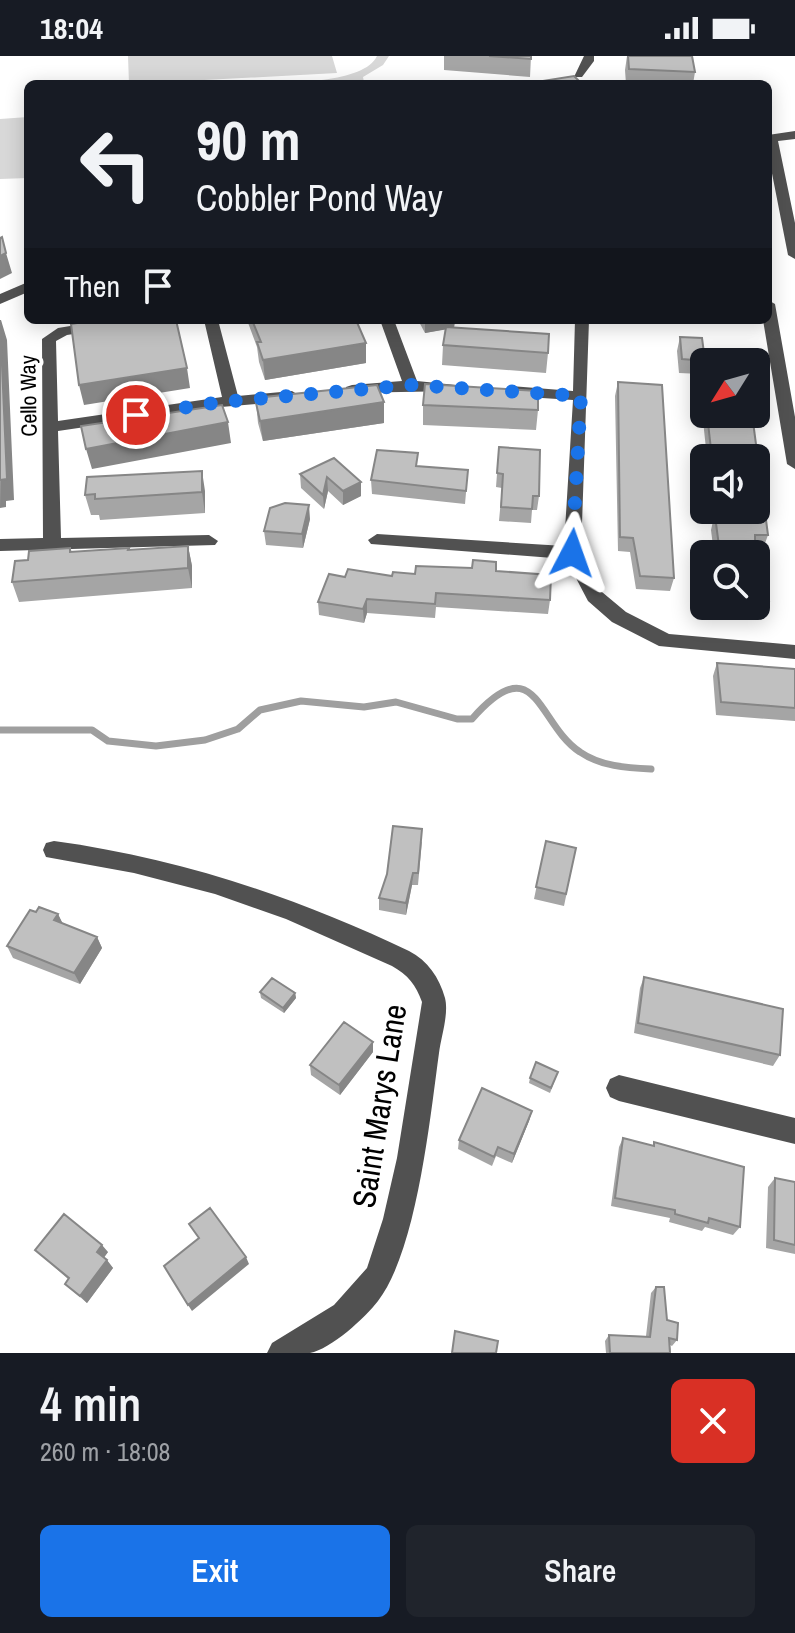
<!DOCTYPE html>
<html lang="en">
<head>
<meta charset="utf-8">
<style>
	body { margin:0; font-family:"Archivo Narrow",sans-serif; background:#20242c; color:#f1f3f6; height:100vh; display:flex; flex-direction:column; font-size:30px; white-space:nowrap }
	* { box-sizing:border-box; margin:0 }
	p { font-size:26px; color:#9ea1a6 }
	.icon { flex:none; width:44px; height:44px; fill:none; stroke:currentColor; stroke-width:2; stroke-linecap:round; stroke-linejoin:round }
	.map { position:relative; height:1297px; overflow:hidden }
	.drawer { display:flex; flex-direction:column; background:#171b24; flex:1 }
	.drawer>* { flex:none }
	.banner { position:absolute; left:24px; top:24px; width:748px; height:244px; border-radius:12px; box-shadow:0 4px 20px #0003; background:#171b24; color:#f1f3f6; overflow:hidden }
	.needle { width:52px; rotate:233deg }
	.controls { position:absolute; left:690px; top:292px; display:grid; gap:16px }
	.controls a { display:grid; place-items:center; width:80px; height:80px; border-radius:12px; background:#171b24; box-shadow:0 4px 20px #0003; font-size:40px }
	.pin { position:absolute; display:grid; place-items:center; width:68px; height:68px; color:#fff; margin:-34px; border:4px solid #fff; border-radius:50%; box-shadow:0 2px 8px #0007 }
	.me { position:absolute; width:88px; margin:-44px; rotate:4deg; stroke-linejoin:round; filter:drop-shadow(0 0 6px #0008) }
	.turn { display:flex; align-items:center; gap:28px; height:168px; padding:0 40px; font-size:36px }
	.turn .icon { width:104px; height:104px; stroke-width:2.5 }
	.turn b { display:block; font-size:56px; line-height:68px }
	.then { display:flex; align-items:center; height:76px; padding:0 40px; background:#0003; gap:16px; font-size:30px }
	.round { display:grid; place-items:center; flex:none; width:84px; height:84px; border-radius:12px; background:#20242c }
	.overview { display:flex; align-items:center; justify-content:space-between; height:136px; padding:0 40px }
	h1 { font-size:48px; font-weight:600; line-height:60px }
	.primary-button { display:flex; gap:16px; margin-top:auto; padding:16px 40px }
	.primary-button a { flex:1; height:92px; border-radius:12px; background:#1a73e8; color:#fff; font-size:32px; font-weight:600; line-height:92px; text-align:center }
	.primary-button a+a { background:#20242c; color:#f1f3f6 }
	.status { display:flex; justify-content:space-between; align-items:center; height:56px; padding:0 40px; background:#171b24; direction:ltr }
	.status svg { height:22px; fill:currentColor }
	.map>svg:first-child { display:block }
	.green { fill:#d8d8d8 }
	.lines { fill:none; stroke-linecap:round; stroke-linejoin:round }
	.stream { stroke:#9f9f9f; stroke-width:7 }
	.minor { fill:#515151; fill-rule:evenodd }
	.wall { fill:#a5a5a5 }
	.shaded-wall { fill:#868686 }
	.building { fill:#c0c0c0; stroke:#868686; stroke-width:2 }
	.route { stroke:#1a73e8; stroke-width:14; stroke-dasharray:0 25.2 }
	.labels { text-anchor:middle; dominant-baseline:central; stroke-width:8; stroke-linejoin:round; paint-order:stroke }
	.far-street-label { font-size:22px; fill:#000; stroke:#fff }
	.near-street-label { font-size:32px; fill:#000; stroke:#fff }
</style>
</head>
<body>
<div class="status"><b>18:04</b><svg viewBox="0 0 49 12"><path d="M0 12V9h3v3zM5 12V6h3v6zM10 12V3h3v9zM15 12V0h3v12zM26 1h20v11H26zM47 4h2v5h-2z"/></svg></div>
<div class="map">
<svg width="795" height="1297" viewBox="0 0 795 1297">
	<rect width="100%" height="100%" fill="#fff"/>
	<path class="green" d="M128,0H332L337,17L129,28Z
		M377,0H389L383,9L363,21L364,26L245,28C275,26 363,30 377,0Z
		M28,61V122L0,123V63Z"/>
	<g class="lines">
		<path class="stream" d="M0,674H92L108,685L156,690L205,684L238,673L260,654L301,645L364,651L396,646L457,663H472C537,589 537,668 580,696C600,710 627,712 651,713"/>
		<path class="minor" d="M584,0H594V5L582,21H574Z
			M795,75V83L778,85L795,167V203L788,199L768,97V79Z
			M28,226V236L0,248V238Z
			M768,244L775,248L795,361V413L787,408L763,264H768Z
			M107,264H144L137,268L67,279L56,285L58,365L222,341L204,264H218L238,340L292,335L300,340L292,345L221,351L58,375L61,482L209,479L218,485L215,489L0,495V483L43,482L42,283L58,272Z
			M380,264H394L417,325L456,329V335L346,337V331L352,329L402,325Z
			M575,264H589L581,497L602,536L626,556L669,578L795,589V603L659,590L612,566L588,545L566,503L371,488L368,484L377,478L564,490L573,344L511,340L503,335L511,330L573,335Z
			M54,785C179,802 295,841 409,895C428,905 439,921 445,942C449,958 441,981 439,997C430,1062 417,1194 378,1245C365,1262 331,1293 310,1297C297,1297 281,1297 267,1297L272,1287L334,1249L367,1212L383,1163L397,1102L422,946C416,929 408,919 392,910L286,863L215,838L134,817L46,801L43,794L46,787Z
			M619,1019L795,1062V1088L619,1045L610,1041L606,1032L610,1023Z"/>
	</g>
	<path class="wall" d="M444,0H531L530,21L444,14Z
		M627,0H692L695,16L693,28H626L625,14Z
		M247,264H356L366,287V307L265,324L259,306L257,291Z
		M418,264H455L454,271L548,297L546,317L442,309L443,289L446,273L425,277Z
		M680,281L705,305L701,318L679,317L677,295Z
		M618,326L674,522L670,535L636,533L630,496L618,495L615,340Z
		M704,335V358H752L768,479L763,493H755V498H714L711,474L713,465L712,454H756V402H707L701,346Z
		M384,346V367L263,385L258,367L256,347Z
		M423,349L538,354L536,374L423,369Z
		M499,391L539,440L537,454H532L531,467L499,465L502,432L496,431Z
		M334,402L361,440L343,449L328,435L324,453L301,432L300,418Z
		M418,410L468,414L465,448L372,438L371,424Z
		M205,435V457L100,464L99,459H91L85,439Z
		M310,463L303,492L266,489L264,475Z
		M188,490L192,510V532L19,546L12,526L28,504L70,492L72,496L129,494Z
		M756,507L769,545L764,559L727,555L726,550H756Z
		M496,515L550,544L548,558L436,551L435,562L367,557L364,567L319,559L318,546L345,521Z
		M717,607L795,613V665L716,659L713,620Z
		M422,785L418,829H412L406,859L379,854V842Z
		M546,785L576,792L564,850L534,843Z
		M36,856L58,858L62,867L97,881L102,892L80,928L13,902L7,890Z
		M644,921L780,999L773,1010L634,977L640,932Z
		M260,936L295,937L296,942L284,957L261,942Z
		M373,996L340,1039L311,1019L310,1009Z
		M558,1016L550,1037L529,1027L530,1022Z
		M532,1055L529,1065L512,1107L496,1100L492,1110L458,1093L459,1084Z
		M623,1082L653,1090L654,1086L740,1171L733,1179L705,1171L702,1175L669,1166L670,1162L611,1150L619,1091Z
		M775,1122L795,1126V1198L766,1192L768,1131Z
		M35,1194L108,1196L104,1201L113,1212L87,1247L65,1228L68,1223Z
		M656,1231L667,1264L677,1284L672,1290L670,1289L671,1297H606L605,1285L609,1279L646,1280L651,1237Z"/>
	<path class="shaded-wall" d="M6,197L12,217L0,223V200Z
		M1,264L7,284L14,444L6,445V451L0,452Z
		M425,264H455L454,272L425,277Z
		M366,287V307L265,324L263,304Z
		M187,312L190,332L84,349L79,329Z
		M384,346V367L263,385L260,365Z
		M228,366L231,387L92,413L86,393Z
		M202,415L205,435V457L202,436Z
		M327,421L328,435L324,453L323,439Z
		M361,426V440L343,449V435Z
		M309,449L310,463L303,492L302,478Z
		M188,490L192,510V532L188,512Z
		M367,543V557L364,567L363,553Z
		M413,817L412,829L406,859V847Z
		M58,858L64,870L54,864Z
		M97,881L102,892L80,928L74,917Z
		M295,937L296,942L284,957L283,952Z
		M373,986V996L340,1039L339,1029Z
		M532,1055L529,1065L512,1107L514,1098Z
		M102,1189L108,1196L103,1203L97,1196Z
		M246,1201L249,1208L192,1255L188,1249Z
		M107,1204L113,1212L87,1247L80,1240Z"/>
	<path class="building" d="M489,0H531V3Z
		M628,0H692L695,16L629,13Z
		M574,20L582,28H524Z
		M2,181L6,197L0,200V182Z
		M0,264L7,423L0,424Z
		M96,264H176L187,312L79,329L71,268Z
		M252,264H356L366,287L263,304L257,286H261Z
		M446,271L549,278L548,297L443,289Z
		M680,281L702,282L705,305L682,303Z
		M618,326L662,329L674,522L640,520L633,482L620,481Z
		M425,328L538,335V354L423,349Z
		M377,329L384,346L260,365L256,347L266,346L265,341Z
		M222,349L228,366L86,393L81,370Z
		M707,358H752L768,479H755V498H727V491L719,490L715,460H718L717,454H756V402H712Z
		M499,391L540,394L539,440H533L532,453L501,451L503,418L497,417Z
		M377,394L418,397L416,410L468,414L466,435L371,424Z
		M334,402L361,426L343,435L327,421L323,439L300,418Z
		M202,415V436L95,443V438L85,439L87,421Z
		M285,447L309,449L302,478L264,475L270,452Z
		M188,490V512L12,526L15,505L28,504L29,495L70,492V496L129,492L128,494Z
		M473,504L496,506V515L551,519L550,544L436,537L435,548L367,543L363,553L318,546L329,518L345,521L348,513L392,520L393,516L415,518L416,510L472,512Z
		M756,507L760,508L761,515H765L769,545L756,544Z
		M717,607L795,613V652L721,646Z
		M393,770L422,773L418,817H413L406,847L379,842L387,818Z
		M546,785L576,792L566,838L536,831Z
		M39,851L58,858L54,864L97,881L74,917L7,890L30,854L36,856Z
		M644,921L783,953L780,999L638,967Z
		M272,922L295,937L283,952L260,936Z
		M344,966L373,986L339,1029L310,1009Z
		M536,1006L558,1016L551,1032L530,1022Z
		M482,1032L532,1055L514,1098L498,1091L494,1101L459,1084Z
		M623,1082L654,1090V1086L744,1111L740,1171L709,1162L708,1167L675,1158V1154L615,1142Z
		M775,1122L795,1126V1189L774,1184Z
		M210,1152L246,1201L188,1249L164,1210L199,1182L189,1168Z
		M64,1158L102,1189L97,1196L107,1204L80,1240L65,1228L69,1222L35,1194Z
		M656,1231H664L667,1264L678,1267L677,1284L669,1282L670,1297H610L609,1279L650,1281Z
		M455,1275L498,1285L496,1297H452Z"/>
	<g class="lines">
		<path class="route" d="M136,359L221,346L411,329L581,340L572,497"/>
	</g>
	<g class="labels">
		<g class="far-street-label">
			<text transform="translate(28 340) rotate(-91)">Cello Way</text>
		</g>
		<g class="near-street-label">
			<text transform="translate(379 1050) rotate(-81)">Saint Marys Lane</text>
		</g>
	</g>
</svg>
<div class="controls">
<a><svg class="needle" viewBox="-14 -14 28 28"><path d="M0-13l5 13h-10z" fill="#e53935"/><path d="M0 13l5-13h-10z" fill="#9ea1a6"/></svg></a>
<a><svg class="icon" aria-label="sound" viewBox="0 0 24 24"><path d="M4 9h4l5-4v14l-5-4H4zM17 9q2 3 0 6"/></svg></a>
<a><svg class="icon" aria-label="search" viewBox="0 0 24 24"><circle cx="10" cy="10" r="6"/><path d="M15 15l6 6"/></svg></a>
</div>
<div class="pin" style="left:136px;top:359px;background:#d93025"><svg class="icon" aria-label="arrive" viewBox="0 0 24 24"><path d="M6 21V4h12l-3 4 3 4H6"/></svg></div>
<svg class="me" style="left:572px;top:497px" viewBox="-20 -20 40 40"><path d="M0-17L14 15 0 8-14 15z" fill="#1a73e8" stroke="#fff" stroke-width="4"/></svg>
<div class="banner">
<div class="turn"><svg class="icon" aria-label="left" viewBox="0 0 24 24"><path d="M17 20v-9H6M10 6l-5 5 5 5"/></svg><div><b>90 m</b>Cobbler Pond Way</div></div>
<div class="then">Then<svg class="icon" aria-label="arrive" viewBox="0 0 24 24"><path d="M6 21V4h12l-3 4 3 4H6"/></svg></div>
</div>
</div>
<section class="drawer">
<div class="overview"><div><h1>4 min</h1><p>260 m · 18:08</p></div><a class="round" style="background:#d93025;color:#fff"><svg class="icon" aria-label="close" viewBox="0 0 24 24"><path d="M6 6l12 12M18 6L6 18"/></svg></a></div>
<div class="primary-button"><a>Exit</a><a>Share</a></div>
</section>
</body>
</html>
